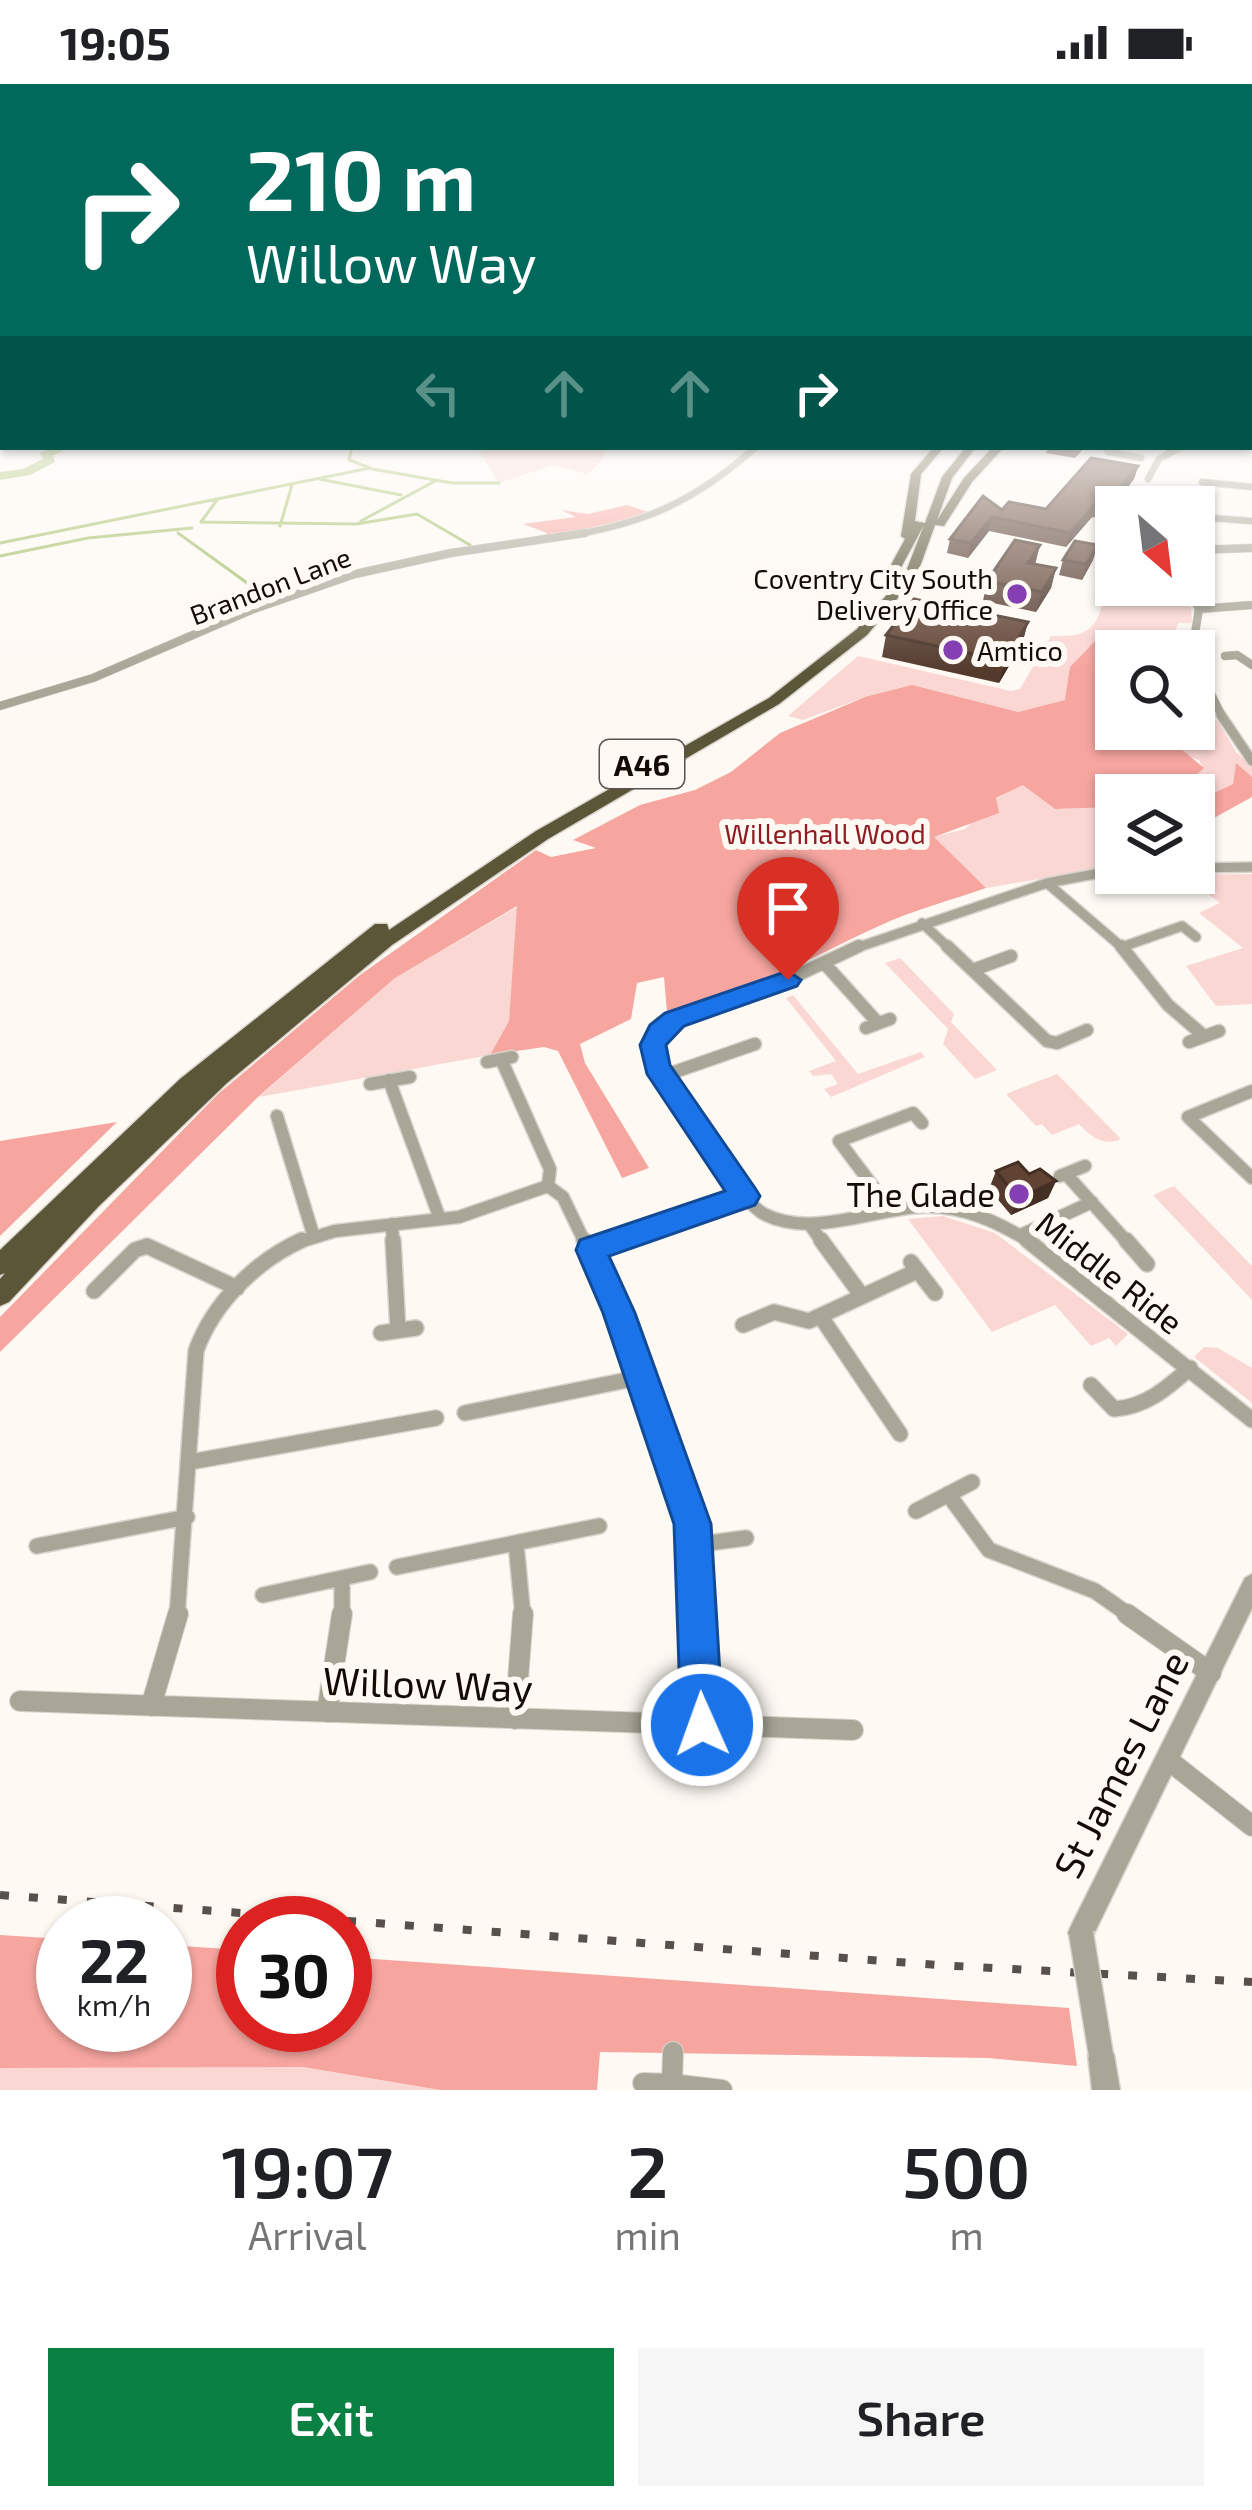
<!DOCTYPE html>
<html lang="en">
<head>
<meta charset="utf-8">
<style>
	body { margin:0; font-family:"Exo 2",sans-serif; background:#f6f6f6; color:#202124; height:100vh; display:flex; flex-direction:column; font-size:45px; white-space:nowrap }
	* { box-sizing:border-box; margin:0 }
	p { font-size:39px; color:#757577 }
	.icon { flex:none; width:66px; height:66px; fill:none; stroke:currentColor; stroke-width:2; stroke-linecap:round; stroke-linejoin:round }
	.map { position:relative; height:2006px; overflow:hidden }
	.drawer { display:flex; flex-direction:column; background:#fff; flex:1 }
	.drawer>* { flex:none }
	.guide { position:absolute; left:0px; top:0px; width:1254px; height:366px; box-shadow:0 3px 9px #0004; background:#00695c; color:#fff; overflow:hidden }
	.needle { width:78px; rotate:152deg }
	.fabs { position:absolute; left:1095px; top:402px; display:grid; gap:24px }
	.fabs a { display:grid; place-items:center; width:120px; height:120px; border-radius:0px; background:#fff; box-shadow:0 3px 9px #0004; font-size:60px }
	.speed { position:absolute; left:36px; top:1812px; display:flex; gap:24px; font-size:60px; font-weight:700; text-align:center }
	.speed>* { display:grid; place-content:center; width:156px; height:156px; border-radius:50%; background:#fff; box-shadow:0 3px 9px #0004; line-height:1 }
	.speed small { font-size:30px; font-weight:400 }
	.speed .limit { border:18px solid #d22; background:#fff; color:#111 }
	.pin { position:absolute; display:grid; place-items:center; width:102px; height:102px; color:#fff; margin:-123px -51px; border-radius:50% 50% 50% 0; rotate:-45deg; box-shadow:0 0 12px #0007 }
	.pin .icon { rotate:45deg }
	.me { position:absolute; width:132px; margin:-66px; rotate:358deg; stroke-linejoin:round; filter:drop-shadow(0 0 9px #0008) }
	.turn { display:flex; align-items:center; gap:42px; height:252px; padding:0 48px; font-size:54px }
	.turn .icon { width:156px; height:156px; stroke-width:2.5 }
	.turn b { display:block; font-size:84px; line-height:102px }
	.lanes { display:flex; align-items:center; height:114px; padding:0 48px; background:#0003; justify-content:center; gap:60px; direction:ltr }
	.lanes .off { opacity:.35 }
	.eta { display:flex; justify-content:space-evenly; align-items:center; height:204px; text-align:center }
	.eta b { font-size:72px; font-weight:600; line-height:84px }
	.cta { display:flex; gap:24px; margin-top:auto; padding:24px 48px }
	.cta a { flex:1; height:138px; border-radius:0px; background:#0b8043; color:#fff; font-size:48px; font-weight:600; line-height:138px; text-align:center }
	.cta a+a { background:#f6f6f6; color:#202124 }
	.status { display:flex; justify-content:space-between; align-items:center; height:84px; padding:0 60px; background:#fff; direction:ltr }
	.status svg { height:33px; fill:currentColor }
	.map>svg:first-child { display:block }
	.green { fill:#fbd7d4 }
	.forest { fill:#f6a59f }
	.lines { fill:none; stroke-linecap:round; stroke-linejoin:round }
	.stream { stroke:#9fbd63; stroke-width:3 }
	.river { fill:#9fbd63; fill-rule:evenodd }
	.minor-far5-casing { stroke:#d9d3cd; stroke-width:8 }
	.minor-far4-casing { stroke:#d9d3cd; stroke-width:9 }
	.minor-far3-casing { stroke:#d9d3cd; stroke-width:12 }
	.minor-far2-casing { stroke:#d9d3cd; stroke-width:15 }
	.minor-far1-casing { stroke:#d9d3cd; stroke-width:18 }
	.minor-casing { stroke:#d9d3cd; stroke-width:22 }
	.tertiary-casing { stroke:#d9d3cd; stroke-width:3 }
	.secondary-casing { stroke:#d9d3cd; stroke-width:4 }
	.trunk-casing { stroke:#d9d3cd; stroke-width:3 }
	.minor-far5 { stroke:#a9a697; stroke-width:6 }
	.minor-far4 { stroke:#a9a697; stroke-width:8 }
	.minor-far3 { stroke:#a9a697; stroke-width:9 }
	.minor-far2 { stroke:#a9a697; stroke-width:12 }
	.minor-far1 { stroke:#a9a697; stroke-width:15 }
	.minor { stroke:#a9a697; stroke-width:20 }
	.tertiary { fill:#a9a697; fill-rule:evenodd }
	.secondary { fill:#827e68; fill-rule:evenodd }
	.trunk { fill:#5b5638; fill-rule:evenodd }
	.rail { stroke:#585149; stroke-width:8; stroke-dasharray:9 20; stroke-linecap:butt }
	.tertiary-bridge-casing { stroke:#d9d3cd; stroke-width:27; stroke-linecap:butt }
	.tertiary-bridge { stroke:#a9a697; stroke-width:24 }
	.wall { fill:#533a2d }
	.shaded-wall { fill:#442f24 }
	.building { fill:#614334; stroke:#442f24; stroke-width:3 }
	.route { fill:#1a73e8; stroke:#114b97; stroke-width:3 }
	.poi-dot { fill:#8440b3; stroke:#fef9f3; stroke-width:4.5 }
	.labels { text-anchor:middle; dominant-baseline:central; stroke-width:12; stroke-linejoin:round; paint-order:stroke }
	.far-poi-label { font-size:27px; fill:#140c03; stroke:#fef9f3; text-anchor:end }
	.far-street-label { font-size:27px; fill:#140c03; stroke:#fef9f3 }
	.far-park-label { font-size:27px; fill:#901c23; stroke:#fef9f3 }
	.shield { fill:#fef9f3; stroke:#5a534b; stroke-width:3 }
	.shield-label { font-size:30px; font-weight:bold; fill:#140c03 }
	.poi-label { font-size:33px; fill:#140c03; stroke:#fef9f3; text-anchor:end }
	.street-label { font-size:33px; fill:#140c03; stroke:#fef9f3 }
	.near-street-label { font-size:39px; fill:#140c03; stroke:#fef9f3 }
</style>
</head>
<body>
<div class="status"><b>19:05</b><svg viewBox="0 0 49 12"><path d="M0 12V9h3v3zM5 12V6h3v6zM10 12V3h3v9zM15 12V0h3v12zM26 1h20v11H26zM47 4h2v5h-2z"/></svg></div>
<div class="map">
<svg width="1252" height="2006" viewBox="0 0 1252 2006">
	<rect width="100%" height="100%" fill="#fef9f3"/>
	<path class="green" d="M477,363H607L599,380L587,390L553,381L499,399Z
		M1103,517L1191,522L1192,539H1178L1172,556L1187,567H1135L1099,553L1066,616L1018,628L865,613L803,636L788,632L858,572L1011,607L1020,605L1051,552C1082,553 1096,549 1103,517Z
		M1194,621L1201,632L1218,637L1236,668L1252,682V693L1236,680L1233,700L1194,718V711H1174L1203,684L1199,676L1185,672L1179,658L1185,645H1194Z
		M1024,700L1055,725L1116,723V782L986,804L933,753L965,745L996,715Z
		M1252,790V920L1216,922L1186,882L1243,864L1199,829L1220,819L1183,791Z
		M519,822L509,937L490,971L259,1013L395,894Z
		M900,874L954,930L951,938L997,986L975,995L943,960L948,945L885,879Z
		M793,911L858,990L921,968L925,973L831,1013L824,1005L838,1000L831,990L813,992L809,987L836,977L786,914Z
		M1057,990L1121,1055C1103,1063 1091,1052 1079,1040L1052,1051L1042,1040L1036,1042L1006,1010Z
		M1174,1102L1252,1182V1216L1153,1111Z
		M943,1132L995,1149L1128,1250L1116,1262L1109,1254L1091,1262L1055,1221L992,1248L908,1135Z
		M1204,1263L1218,1264L1252,1284V1319L1194,1273Z
		M303,1983L440,2006H0V1984Z"/>
	<path class="forest" d="M627,421L651,429L612,443L543,454L547,449L523,440L576,433L561,426L588,430Z
		M1099,553L1135,567H1116V645H1185L1180,664L1204,684L1174,711H1116V723L1055,725L1023,701L996,714L999,729L934,753L986,804C955,815 921,824 890,837C817,869 747,914 667,928L664,893L637,899L631,935L580,960L585,979L649,1084L622,1094L558,967L544,963L490,971L509,937L517,822L395,894L258,1013L0,1268V1233L218,1010L360,891L536,766L551,773L596,764L573,756L640,721L695,706L731,688L780,649L865,613L912,601L1018,628L1065,616L1070,583Z
		M1236,679L1252,693V713L1194,745V718L1233,700Z
		M117,1038L0,1152V1057Z
		M0,1851L63,1855V1941H165V1861L243,1866V1941H345V1873L1069,1924L1077,1982L988,1974L600,1968L597,2006H440L303,1983L0,1984Z"/>
	<g class="lines">
		<path class="stream" d="M372,385L452,399H499
			M319,395L401,411
			M217,416L201,438L356,440L417,430L470,461
			M361,437L435,397
			M280,442L292,401
			M178,449L257,506L255,514L239,527
			M0,459L370,384L349,376L352,363
			M0,472L88,454L192,444"/>
		<path class="river" d="M0,341H3V347H0Z
			M54,363H70L53,372L55,378L30,391L0,396V388L23,385L43,375L40,369Z"/>
		<defs>
			<path id="minor-far5" d="M1105,363L1108,368L1141,374
				M1148,395L1159,375L1181,363
				M1202,398L1252,403
				M1197,433L1252,437
				M565,452C645,440 695,417 756,363"/>
			<path id="minor-far4" d="M1194,466L1252,464
				M1186,501L1199,525L1192,567
				M1199,525L1252,521
				M1225,572L1237,571L1252,581
				M1194,576L1223,634
				M0,622L93,594L251,526L355,490L451,469L585,449"/>
			<path id="minor-far3" d="M1221,631L1252,677
				M1194,784L1252,783
				M1047,799L1124,865
				M922,839L950,865
				M1122,863L1182,842L1196,853
				M853,865L1047,799L1116,786"/>
			<path id="minor-far2" d="M859,862L783,898L674,936L656,953L652,971C674,1005 733,1113 764,1130C811,1154 870,1126 919,1123C961,1120 998,1138 1032,1159
				M947,862L1047,957L1057,959L1087,946
				M1121,862L1168,921L1204,952
				M825,880L878,939
				M973,886L1011,872
				M866,944L890,935
				M1189,958L1219,947
				M501,975L550,1085L548,1102
				M487,978L512,973
				M663,992L755,960
				M389,996L440,1135
				M370,1000L410,993
				M1252,1007L1188,1033L1252,1094
				M277,1032L313,1150
				M1066,1090L1128,1159
				M1060,1092L1085,1082
				M890,1125L839,1057L913,1029L922,1039
				M392,1140L393,1159
				M810,1141L823,1159
				M1021,1151L1092,1118
				M296,1159L335,1147L459,1133L548,1102L563,1113L585,1159
				M610,1159L745,1112"/>
			<path id="minor-far1" d="M393,1156L398,1246
				M584,1156L619,1229L687,1417L697,1533
				M821,1156L862,1212
				M1027,1156L1252,1336
				M1126,1156L1147,1180
				M591,1166L619,1156
				M911,1178L935,1209
				M94,1207L135,1166L147,1162L237,1204
				M821,1233L900,1350
				M743,1241L774,1228L809,1237L917,1187
				M381,1249L416,1244
				M1091,1301L1114,1325C1146,1323 1167,1304 1190,1284
				M465,1329L642,1293
				M190,1378L436,1334
				M948,1410L989,1466L1095,1507L1132,1533
				M916,1427L972,1398
				M516,1459L523,1533
				M694,1461L746,1454
				M37,1462L187,1433
				M397,1483L599,1442
				M342,1494V1533
				M263,1511L370,1488
				M177,1533L196,1267C213,1219 256,1177 302,1156"/>
			<path id="minor" d="M697,1530L702,1641
				M1127,1530L1211,1589
				M20,1617L853,1646
				M151,1622L178,1530
				M327,1628L342,1530
				M515,1635L523,1530
				M1167,1675L1252,1742
				M673,1968L672,2000L722,2006
				M643,1999L672,2000"/>
			<path id="tertiary" d="M1252,1490V1524L1090,1858L1081,1862L1072,1858L1068,1849L1072,1840L1245,1494Z
				M1101,1958L1110,1962L1114,1971L1120,2006H1092L1088,1971L1092,1962Z"/>
			<path id="secondary" d="M1251,358H1252V362H1251Z"/>
			<path id="trunk" d="M1251,318H1252V324H1251Z
				M934,363H944L921,390L915,437L925,439L942,393L966,363H976L952,394L937,436L964,394L993,363H1004L972,398L944,442L935,441L917,491L867,551L779,620L548,755L392,861L227,999L99,1122L9,1218L0,1222V1195L5,1189L0,1191V1166L180,995L375,840H387L389,846L536,747L769,614L857,545L905,490L924,441L890,504L880,501L905,455L901,452L911,390Z"/>
		</defs>
		<use href="#minor-far5" class="minor-far5-casing"/>
		<use href="#minor-far4" class="minor-far4-casing"/>
		<use href="#minor-far3" class="minor-far3-casing"/>
		<use href="#minor-far2" class="minor-far2-casing"/>
		<use href="#minor-far1" class="minor-far1-casing"/>
		<use href="#minor" class="minor-casing"/>
		<use href="#tertiary" class="tertiary-casing"/>
		<use href="#secondary" class="secondary-casing"/>
		<use href="#trunk" class="trunk-casing"/>
		<use href="#minor-far5" class="minor-far5"/>
		<use href="#minor-far4" class="minor-far4"/>
		<use href="#minor-far3" class="minor-far3"/>
		<use href="#minor-far2" class="minor-far2"/>
		<use href="#minor-far1" class="minor-far1"/>
		<use href="#minor" class="minor"/>
		<use href="#tertiary" class="tertiary"/>
		<use href="#secondary" class="secondary"/>
		<use href="#trunk" class="trunk"/>
		<path class="rail" d="M0,1811L938,1881L1252,1898"/>
		<defs>
			<path id="tertiary-bridge" d="M1081,1849L1101,1971"/>
		</defs>
		<use href="#tertiary-bridge" class="tertiary-bridge-casing"/>
		<use href="#tertiary-bridge" class="tertiary-bridge"/>
	</g>
	<path class="wall" d="M1048,363H1085L1075,374L1046,369Z
		M1138,382L1134,395L1103,435L1092,433L1066,463L989,447L968,474L947,469L950,455L1002,426L1046,425Z
		M1063,476H1093L1082,496L1059,491Z
		M1035,480L1056,484L1051,504L1036,528L983,517L987,497Z
		M1028,538L1022,560L999,599L882,573L886,551Z
		M996,1087L1029,1090L1056,1097L1048,1114L1011,1131L989,1105Z"/>
	<path class="shaded-wall" d="M1138,382L1134,395L1103,435L1107,421Z
		M1096,419L1092,433L1066,463L1070,449Z
		M992,433L989,447L968,474L971,459Z
		M1040,461L1035,481L1028,479Z
		M1098,461L1093,476L1082,496L1086,480Z
		M1056,484L1051,504L1036,528L1042,508Z
		M1028,538L1022,560L999,599L1005,577Z
		M1056,1097L1048,1114L1011,1131L1018,1114Z"/>
	<path class="building" d="M1091,374L1138,382L1107,421L1096,419L1070,449L992,433L971,459L950,455L983,412L1002,426L1009,418L1046,425Z
		M1015,456L1040,461L1028,479L1056,484L1042,508L987,497Z
		M1075,457L1098,461L1086,480L1063,476Z
		M914,515L1028,538L1005,577L886,551Z
		M1018,1078L1029,1090L1040,1085L1056,1097L1018,1114L996,1087Z"/>
	<linearGradient id="sky" x2="0" y2="1"><stop stop-color="#8bb8b3"/><stop offset="0.52" stop-color="#fffcfa"/><stop offset="1" stop-color="#fffcfa" stop-opacity="0"/></linearGradient>
	<rect width="1252" height="588" fill="url(#sky)"/>
	<path class="route" d="M788,887L801,896L797,902L684,942L666,961L670,981L755,1104L760,1112L755,1121L609,1172L635,1229L711,1440L723,1641L717,1656L702,1662L687,1656L681,1641L674,1440L603,1229L576,1166L580,1156L725,1107L647,990L640,961L650,941L665,929Z"/>
	<g class="poi-dot">
		<circle cx="1017" cy="510" r="12"/>
		<circle cx="953" cy="566" r="12"/>
		<circle cx="1019" cy="1110" r="12"/>
	</g>
	<g class="labels">
		<g class="far-poi-label">
			<text x="993" y="494">Coventry City South<tspan x="993" dy="31">Delivery Office</tspan></text>
			<text x="977" y="566" text-anchor="start">Amtico</text>
		</g>
		<g class="far-street-label">
			<text transform="translate(270 501) rotate(-21)">Brandon Lane</text>
		</g>
		<g class="far-park-label">
			<text x="825" y="749">Willenhall Wood</text>
		</g>
		<rect class="shield" x="600" y="656" width="84" height="48" rx="9"/>
		<g class="shield-label">
			<text x="642" y="680">A46</text>
		</g>
		<g class="poi-label">
			<text x="995" y="1110">The Glade</text>
		</g>
		<g class="street-label">
			<text transform="translate(1110 1188) rotate(38)">Middle Ride</text>
		</g>
		<g class="near-street-label">
			<text transform="translate(428 1599) rotate(2)">Willow Way</text>
			<text transform="translate(1120 1680) rotate(-63)">St James Lane</text>
		</g>
	</g>
</svg>
<div class="fabs">
<a><svg class="needle" viewBox="-14 -14 28 28"><path d="M0-13l5 13h-10z" fill="#e53935"/><path d="M0 13l5-13h-10z" fill="#757577"/></svg></a>
<a><svg class="icon" aria-label="search" viewBox="0 0 24 24"><circle cx="10" cy="10" r="6"/><path d="M15 15l6 6"/></svg></a>
<a><svg class="icon" aria-label="layers" viewBox="0 0 24 24"><path d="M12 4l9 5-9 5-9-5zM3 14l9 5 9-5"/></svg></a>
</div>
<div class="speed"><div>22<small>km/h</small></div><div class="limit">30</div></div>
<div class="pin" style="left:788px;top:896px;background:#d93025"><svg class="icon" aria-label="arrive" viewBox="0 0 24 24"><path d="M6 21V4h12l-3 4 3 4H6"/></svg></div>
<svg class="me" style="left:702px;top:1641px" viewBox="-20 -20 40 40"><circle r="17" fill="#1a73e8" stroke="#fff" stroke-width="3"/><path d="M0-11L8 9 0 5-8 9z" fill="#fff"/></svg>
<div class="guide">
<div class="turn"><svg class="icon" aria-label="right" viewBox="0 0 24 24"><path d="M7 20v-9h11M14 6l5 5-5 5"/></svg><div><b>210 m</b>Willow Way</div></div>
<div class="lanes"><svg class="icon off" aria-label="left" viewBox="0 0 24 24"><path d="M17 20v-9H6M10 6l-5 5 5 5"/></svg><svg class="icon off" aria-label="ahead" viewBox="0 0 24 24"><path d="M12 20V5M6 11l6-6 6 6"/></svg><svg class="icon off" aria-label="ahead" viewBox="0 0 24 24"><path d="M12 20V5M6 11l6-6 6 6"/></svg><svg class="icon" aria-label="right" viewBox="0 0 24 24"><path d="M7 20v-9h11M14 6l5 5-5 5"/></svg></div>
</div>
</div>
<section class="drawer">
<div class="eta">
<div><b>19:07</b><p>Arrival</p></div>
<div><b>2</b><p>min</p></div>
<div><b>500</b><p>m</p></div>
</div>
<div class="cta"><a>Exit</a><a>Share</a></div>
</section>
</body>
</html>
